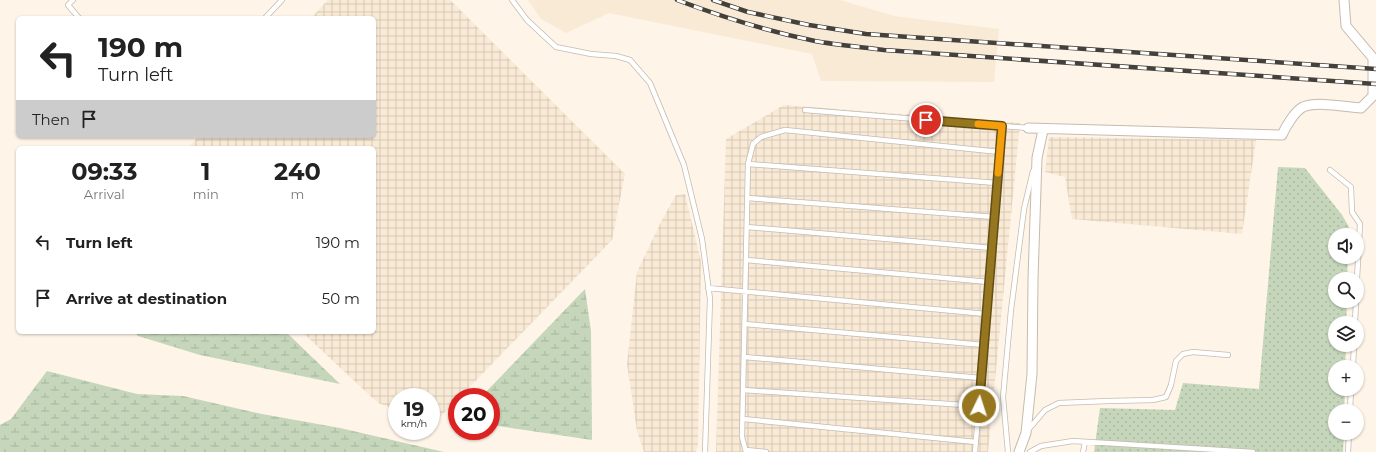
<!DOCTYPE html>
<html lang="en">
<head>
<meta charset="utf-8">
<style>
	body { margin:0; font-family:Montserrat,sans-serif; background:#f2f2f2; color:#222; height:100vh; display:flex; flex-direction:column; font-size:15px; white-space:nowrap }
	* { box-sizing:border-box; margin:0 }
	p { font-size:13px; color:#767676 }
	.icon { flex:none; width:22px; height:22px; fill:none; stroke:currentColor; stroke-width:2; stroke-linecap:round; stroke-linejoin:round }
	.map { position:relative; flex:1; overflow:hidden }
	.details { position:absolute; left:16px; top:146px; width:360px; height:188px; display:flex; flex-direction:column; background:#fff; border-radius:6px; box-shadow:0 1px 3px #0004 }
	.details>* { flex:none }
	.banner { position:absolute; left:16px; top:16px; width:360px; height:122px; border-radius:6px; box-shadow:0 1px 3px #0004; background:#fff; color:#222; overflow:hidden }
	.fabs { position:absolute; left:1328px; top:228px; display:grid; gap:8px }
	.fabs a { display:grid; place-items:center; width:36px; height:36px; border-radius:50%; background:#fff; box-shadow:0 1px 3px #0004; font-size:20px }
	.speed { position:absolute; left:388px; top:388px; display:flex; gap:8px; font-size:20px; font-weight:700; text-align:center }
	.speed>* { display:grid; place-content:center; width:52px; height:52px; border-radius:50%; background:#fff; box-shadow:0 1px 3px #0004; line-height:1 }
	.speed small { font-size:10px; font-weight:400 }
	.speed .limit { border:6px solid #d22; background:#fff; color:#111 }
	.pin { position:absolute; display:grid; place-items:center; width:34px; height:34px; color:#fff; margin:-17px; border:2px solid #fff; border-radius:50%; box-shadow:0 1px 4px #0007 }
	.me { position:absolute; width:44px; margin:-22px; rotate:4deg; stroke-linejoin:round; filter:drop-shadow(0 0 3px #0008) }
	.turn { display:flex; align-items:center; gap:14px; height:84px; padding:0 16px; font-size:18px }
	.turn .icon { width:52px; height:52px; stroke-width:2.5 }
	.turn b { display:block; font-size:28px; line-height:34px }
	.then { display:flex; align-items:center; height:38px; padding:0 16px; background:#0003; gap:8px; font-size:15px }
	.eta { display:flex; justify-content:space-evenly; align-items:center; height:68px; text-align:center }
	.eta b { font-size:24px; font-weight:700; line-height:28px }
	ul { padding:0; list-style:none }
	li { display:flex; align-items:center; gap:12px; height:56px; padding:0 16px }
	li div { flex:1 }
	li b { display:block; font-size:15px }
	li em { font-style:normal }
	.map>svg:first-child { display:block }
	.built { fill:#f9ead6 }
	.industrial { fill:url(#industrial-grid) }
	.green { fill:url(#green-dots) }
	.wetland { fill:url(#wetland-marsh) }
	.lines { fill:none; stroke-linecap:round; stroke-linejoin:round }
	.lane-casing { stroke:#c5bbaf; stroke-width:6 }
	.street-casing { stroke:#c5bbaf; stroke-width:11 }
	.lane { stroke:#fff; stroke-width:4.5 }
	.street { stroke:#fff; stroke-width:9 }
	.rail-casing { stroke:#45413a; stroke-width:4.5 }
	.rail { stroke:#fff; stroke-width:3; stroke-dasharray:9; stroke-linecap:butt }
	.route-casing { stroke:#624d14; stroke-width:10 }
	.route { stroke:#96761e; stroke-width:7 }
	.slow { stroke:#f59e0b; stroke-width:7 }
</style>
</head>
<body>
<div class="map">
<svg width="1376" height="452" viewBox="0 0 1376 452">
	<defs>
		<pattern id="industrial-grid" width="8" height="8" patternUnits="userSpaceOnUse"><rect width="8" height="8" fill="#f9ead6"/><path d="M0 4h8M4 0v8" fill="none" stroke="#d5c8b6"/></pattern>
		<pattern id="green-dots" width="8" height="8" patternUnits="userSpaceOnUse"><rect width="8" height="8" fill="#c5d6bb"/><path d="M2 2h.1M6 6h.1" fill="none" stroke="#a8b7a0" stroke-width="1.8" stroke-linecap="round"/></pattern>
		<pattern id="wetland-marsh" width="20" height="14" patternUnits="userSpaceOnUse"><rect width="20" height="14" fill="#c5d6bb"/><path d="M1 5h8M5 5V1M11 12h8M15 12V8" fill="none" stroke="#a8b7a0"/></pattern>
	</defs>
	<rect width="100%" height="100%" fill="#fef4e7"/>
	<path class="built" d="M528,0H840L894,16L999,29L994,82L821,81L812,54L609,13L566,33L541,19Z"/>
	<path class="industrial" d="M328,0H450L625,174L612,240L460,397H457V400L437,420L431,419V397H397V410L378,403L302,332H374V148H188L199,136H374V18H311Z
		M784,105L1020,123L988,452H716L726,139Z
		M1049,137L1256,140L1242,234L1072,219L1065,177L1045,172Z
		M685,194L701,262L698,445L696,452H644L637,431L627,364L637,272L662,220L676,195Z"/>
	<path class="green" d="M1278,167L1305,168L1342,215L1349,227V235H1335V257H1348L1347,279H1335V301H1347L1346,323H1335V345H1346L1345,367H1335V389H1345L1344,411H1335V433H1344L1343,452H1094L1100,408L1175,410L1183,383L1259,389Z"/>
	<path class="wetland" d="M585,289L591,331L592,440L491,425V397H481Z
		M135,332H286L340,384L200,355L138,336Z
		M47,371L137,394L183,396L262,414L340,428L444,452H0V425L11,419Z"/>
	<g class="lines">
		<defs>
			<path id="lane" d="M73,0L68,5L79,18
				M512,0L527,20L556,47L591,54L616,56L630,60L650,83L684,165L702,239L710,299L705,452
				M265,18L282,0
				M805,110L1028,128
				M748,164L997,183
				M1330,170L1351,187L1352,212L1360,224L1357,279
				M747,198L994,217
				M747,227L992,248
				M746,260L989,282
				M708,288L986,314
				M1355,323L1356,301
				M745,324L984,345
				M744,357L981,378
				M1353,367L1354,345
				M743,390L979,406
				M1350,411L1351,389
				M743,419L976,442
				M1028,430L1045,410L1059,403L1108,401L1153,400L1166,397L1171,385L1176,361L1183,354L1193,352L1228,355
				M746,450L766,452
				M746,452L742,437L748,164L753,144L761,137L785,130L1000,152
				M975,452L1002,126
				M1008,452L1003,397L1011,310L1024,209L1033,171
				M1030,452L1041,446L1073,441L1253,452
				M1083,452L1085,442
				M1348,452L1349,433"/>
			<path id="street" d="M1028,128L1282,135C1286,126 1295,111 1303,107C1318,101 1345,107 1361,108L1373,96V58L1346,26L1344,0
				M1019,452L1026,433L1032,374L1033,279L1037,158L1043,130"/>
		</defs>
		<use href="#lane" class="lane-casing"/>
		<use href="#street" class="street-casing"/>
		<use href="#lane" class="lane"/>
		<use href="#street" class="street"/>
		<defs>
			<path id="rail" d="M677,0C722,17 767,31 815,41C837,45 861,47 884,50L1376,84
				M713,0L748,12L809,25L866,34L1376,69"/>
		</defs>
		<use href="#rail" class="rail-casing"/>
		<use href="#rail" class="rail"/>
	</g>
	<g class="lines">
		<defs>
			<path id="route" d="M926,120L1002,126L979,406"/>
		</defs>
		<use href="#route" class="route-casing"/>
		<use href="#route" class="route"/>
		<path class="slow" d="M978,124L1002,126L998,173"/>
	</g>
</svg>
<div class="fabs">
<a><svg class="icon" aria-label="sound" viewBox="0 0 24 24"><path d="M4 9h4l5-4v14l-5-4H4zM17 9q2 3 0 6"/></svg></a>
<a><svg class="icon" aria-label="search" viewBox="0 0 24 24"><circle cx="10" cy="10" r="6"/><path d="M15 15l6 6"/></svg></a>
<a><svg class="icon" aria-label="layers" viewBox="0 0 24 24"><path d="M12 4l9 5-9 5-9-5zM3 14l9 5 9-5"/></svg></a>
<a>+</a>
<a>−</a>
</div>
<div class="speed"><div>19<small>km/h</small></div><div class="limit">20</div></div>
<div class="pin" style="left:926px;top:120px;background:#d93025"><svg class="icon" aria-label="arrive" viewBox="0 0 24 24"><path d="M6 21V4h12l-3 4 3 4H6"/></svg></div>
<svg class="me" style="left:979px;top:406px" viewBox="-20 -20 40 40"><circle r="17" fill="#96761e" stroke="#fff" stroke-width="3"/><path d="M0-11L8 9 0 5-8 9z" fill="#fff"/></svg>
<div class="banner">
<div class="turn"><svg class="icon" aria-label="left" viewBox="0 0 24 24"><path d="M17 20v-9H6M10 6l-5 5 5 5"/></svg><div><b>190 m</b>Turn left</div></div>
<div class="then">Then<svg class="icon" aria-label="arrive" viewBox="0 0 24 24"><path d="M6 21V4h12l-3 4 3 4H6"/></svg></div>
</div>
<section class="details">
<div class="eta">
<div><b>09:33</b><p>Arrival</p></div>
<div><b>1</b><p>min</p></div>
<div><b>240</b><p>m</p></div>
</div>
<ul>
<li><svg class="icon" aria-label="left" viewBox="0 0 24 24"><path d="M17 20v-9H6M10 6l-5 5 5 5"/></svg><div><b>Turn left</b></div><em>190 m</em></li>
<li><svg class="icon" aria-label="arrive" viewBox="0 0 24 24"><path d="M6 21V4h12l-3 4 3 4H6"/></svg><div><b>Arrive at destination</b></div><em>50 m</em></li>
</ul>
</section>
</div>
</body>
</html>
